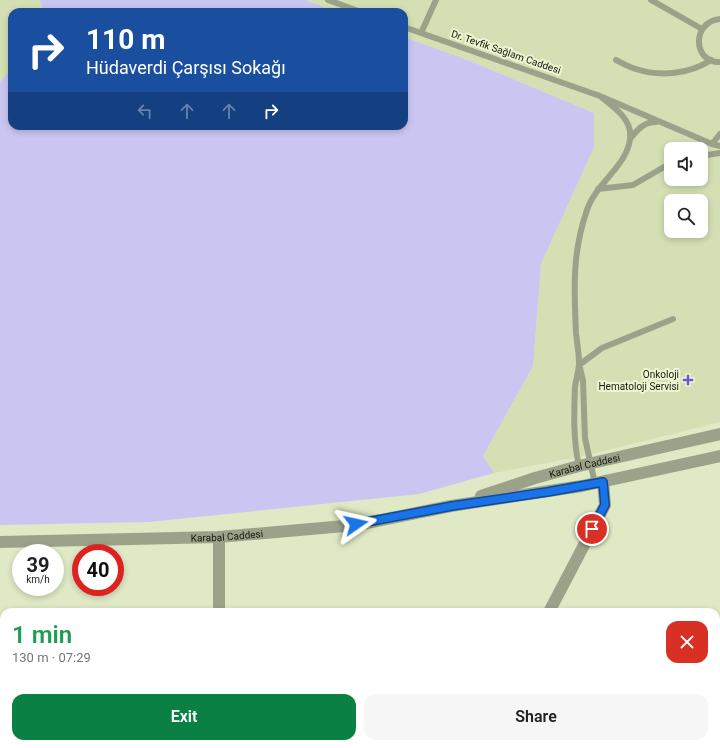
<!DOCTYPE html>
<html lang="en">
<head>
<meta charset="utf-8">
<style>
	body { margin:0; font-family:Roboto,sans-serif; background:#f6f6f6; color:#222; height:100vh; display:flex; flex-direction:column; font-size:15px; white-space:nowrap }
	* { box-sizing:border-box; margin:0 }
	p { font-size:13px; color:#767676 }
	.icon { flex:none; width:22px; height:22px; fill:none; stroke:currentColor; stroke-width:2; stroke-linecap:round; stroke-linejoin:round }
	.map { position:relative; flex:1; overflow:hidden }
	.side { position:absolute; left:0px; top:608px; width:720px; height:140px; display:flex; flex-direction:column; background:#fff; border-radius:12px 12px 0 0; box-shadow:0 2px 6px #0003 }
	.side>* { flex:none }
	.top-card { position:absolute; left:8px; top:8px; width:400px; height:122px; border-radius:12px; box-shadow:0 2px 6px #0003; background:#1a4fa0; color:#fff; overflow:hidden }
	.controls { position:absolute; left:664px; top:142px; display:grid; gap:8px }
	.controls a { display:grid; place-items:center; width:44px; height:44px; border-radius:8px; background:#fff; box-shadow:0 2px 6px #0003; font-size:20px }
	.speed { position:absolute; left:12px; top:544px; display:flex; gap:8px; font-size:20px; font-weight:700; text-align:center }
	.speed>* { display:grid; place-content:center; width:52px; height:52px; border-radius:50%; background:#fff; box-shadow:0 2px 6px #0003; line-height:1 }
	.speed small { font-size:10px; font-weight:400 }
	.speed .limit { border:6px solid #d22; background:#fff; color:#111 }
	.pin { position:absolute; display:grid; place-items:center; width:34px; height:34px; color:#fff; margin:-17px; border:2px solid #fff; border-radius:50%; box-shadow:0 1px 4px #0007 }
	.me { position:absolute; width:44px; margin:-22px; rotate:79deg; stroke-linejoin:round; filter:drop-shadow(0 0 3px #0008) }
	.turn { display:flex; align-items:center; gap:14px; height:84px; padding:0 12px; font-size:18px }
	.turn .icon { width:52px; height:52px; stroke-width:2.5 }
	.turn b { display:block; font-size:28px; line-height:34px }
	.lanes { display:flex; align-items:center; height:38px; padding:0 12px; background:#0003; justify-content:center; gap:20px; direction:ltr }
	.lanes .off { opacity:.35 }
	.round { display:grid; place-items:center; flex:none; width:42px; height:42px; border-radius:12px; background:#f6f6f6 }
	.headline { display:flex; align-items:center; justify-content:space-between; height:68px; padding:0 12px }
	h1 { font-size:24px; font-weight:600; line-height:30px; color:#1e9e55 }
	.button { display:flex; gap:8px; margin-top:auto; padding:8px 12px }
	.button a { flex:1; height:46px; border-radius:12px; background:#0b8043; color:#fff; font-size:16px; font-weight:600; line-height:46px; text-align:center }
	.button a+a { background:#f6f6f6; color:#222 }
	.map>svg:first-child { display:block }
	.built { fill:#d4dfb4; fill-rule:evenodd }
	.green { fill:#cac6f1 }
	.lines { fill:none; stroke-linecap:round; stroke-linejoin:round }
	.service { stroke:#9ca28a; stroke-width:6 }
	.minor { stroke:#9ca28a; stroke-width:12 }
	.tertiary { stroke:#9ca28a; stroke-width:12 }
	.secondary { stroke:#79835e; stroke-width:12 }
	.route-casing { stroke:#114b97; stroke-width:10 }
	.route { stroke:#1a73e8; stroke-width:7 }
	.poi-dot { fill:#7056d0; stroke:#ecf6d2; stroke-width:1.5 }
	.labels { text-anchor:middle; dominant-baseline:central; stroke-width:4; stroke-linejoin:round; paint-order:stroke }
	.street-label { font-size:10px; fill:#14170b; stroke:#ecf6d2 }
	.poi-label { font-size:10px; fill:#14170b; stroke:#ecf6d2; text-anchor:end }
</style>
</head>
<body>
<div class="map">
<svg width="720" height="748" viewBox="0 0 720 748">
	<rect width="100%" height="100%" fill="#dfe9c5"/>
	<path class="built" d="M0,0H40L44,12H12V68L0,82Z
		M305,0H720V422L584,456L494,473L483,456L533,366L541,264L594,147V113L470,61L404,37V12H337ZM671,149H701V179H671ZM671,201H701V231H671Z"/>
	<path class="green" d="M40,0H305L337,12H44Z
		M404,37L470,61L594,113V147L541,264L533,366L483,456L494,473L419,494L149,522L0,525V82L12,68V126H404Z
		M429,744H471L469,748H429Z"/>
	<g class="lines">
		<path class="service" d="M328,0L361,12
			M651,0L702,29
			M720,19C691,22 693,63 720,62
			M404,27L600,96L712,144L720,146
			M421,33L436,0
			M616,60C622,63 629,67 636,69C660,77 690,74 711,60
			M630,139C638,129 644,122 656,122
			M712,144L720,134
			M701,156L720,153
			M598,189L633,185L664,167L671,165
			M579,365L602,348L673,319
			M580,368L583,381L585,438L595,484
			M579,466C573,440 574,413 575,387C576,379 579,371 579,363C579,353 577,343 576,333C574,289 572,253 587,210C596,183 627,166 630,139C633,119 613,107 600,96"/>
		<path class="minor" d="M219,537V612
			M549,612L605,505L603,482
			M0,690H4
			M223,744V748
			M480,748L482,744"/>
		<g class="tertiary">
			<path id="s1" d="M481,496L535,478L579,466L720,434"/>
			<path id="s2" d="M0,542L219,537L356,525L451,506L582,486L720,456"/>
		</g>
		<path class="secondary" d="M716,645L720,636
			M716,712L720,704
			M667,748L669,744
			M698,748L700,744"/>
	</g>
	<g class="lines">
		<defs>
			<path id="route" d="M356,524L452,506L547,492L603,482L605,505L592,529"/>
		</defs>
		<use href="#route" class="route-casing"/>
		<use href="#route" class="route"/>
	</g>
	<path class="poi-dot" d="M686 374h4v4h4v4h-4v4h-4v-4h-4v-4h4z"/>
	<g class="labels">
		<g class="street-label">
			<text transform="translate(506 52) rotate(19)">Dr. Tevfik Sağlam Caddesi</text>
			<text stroke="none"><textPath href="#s1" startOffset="108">Karabal Caddesi</textPath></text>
			<text stroke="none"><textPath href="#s2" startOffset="227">Karabal Caddesi</textPath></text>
		</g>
		<g class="poi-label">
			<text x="679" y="374">Onkoloji<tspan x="679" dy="12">Hematoloji Servisi</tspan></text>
		</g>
	</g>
</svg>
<div class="controls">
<a><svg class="icon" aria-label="sound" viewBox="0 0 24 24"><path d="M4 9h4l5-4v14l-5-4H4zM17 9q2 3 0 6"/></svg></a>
<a><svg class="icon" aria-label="search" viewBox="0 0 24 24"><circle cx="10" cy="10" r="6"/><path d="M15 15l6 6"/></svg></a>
</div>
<div class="speed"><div>39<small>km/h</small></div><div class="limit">40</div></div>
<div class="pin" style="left:592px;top:529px;background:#d93025"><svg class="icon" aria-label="arrive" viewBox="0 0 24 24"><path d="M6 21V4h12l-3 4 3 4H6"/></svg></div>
<svg class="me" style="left:356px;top:524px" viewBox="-20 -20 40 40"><path d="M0-17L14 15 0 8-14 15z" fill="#1a73e8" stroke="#fff" stroke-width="4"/></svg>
<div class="top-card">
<div class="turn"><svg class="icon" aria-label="right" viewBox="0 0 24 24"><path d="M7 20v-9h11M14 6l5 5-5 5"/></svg><div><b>110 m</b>Hüdaverdi Çarşısı Sokağı</div></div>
<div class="lanes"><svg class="icon off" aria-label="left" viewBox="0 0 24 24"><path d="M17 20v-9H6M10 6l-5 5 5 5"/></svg><svg class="icon off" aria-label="ahead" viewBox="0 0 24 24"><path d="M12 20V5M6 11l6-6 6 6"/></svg><svg class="icon off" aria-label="ahead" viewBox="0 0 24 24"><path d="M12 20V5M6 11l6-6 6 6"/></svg><svg class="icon" aria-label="right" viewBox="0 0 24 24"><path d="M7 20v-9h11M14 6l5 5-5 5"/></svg></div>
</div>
<section class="side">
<div class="headline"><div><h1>1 min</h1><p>130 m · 07:29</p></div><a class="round" style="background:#d93025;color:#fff"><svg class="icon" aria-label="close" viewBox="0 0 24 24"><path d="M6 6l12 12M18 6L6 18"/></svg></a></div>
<div class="button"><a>Exit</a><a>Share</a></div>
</section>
</div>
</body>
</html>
